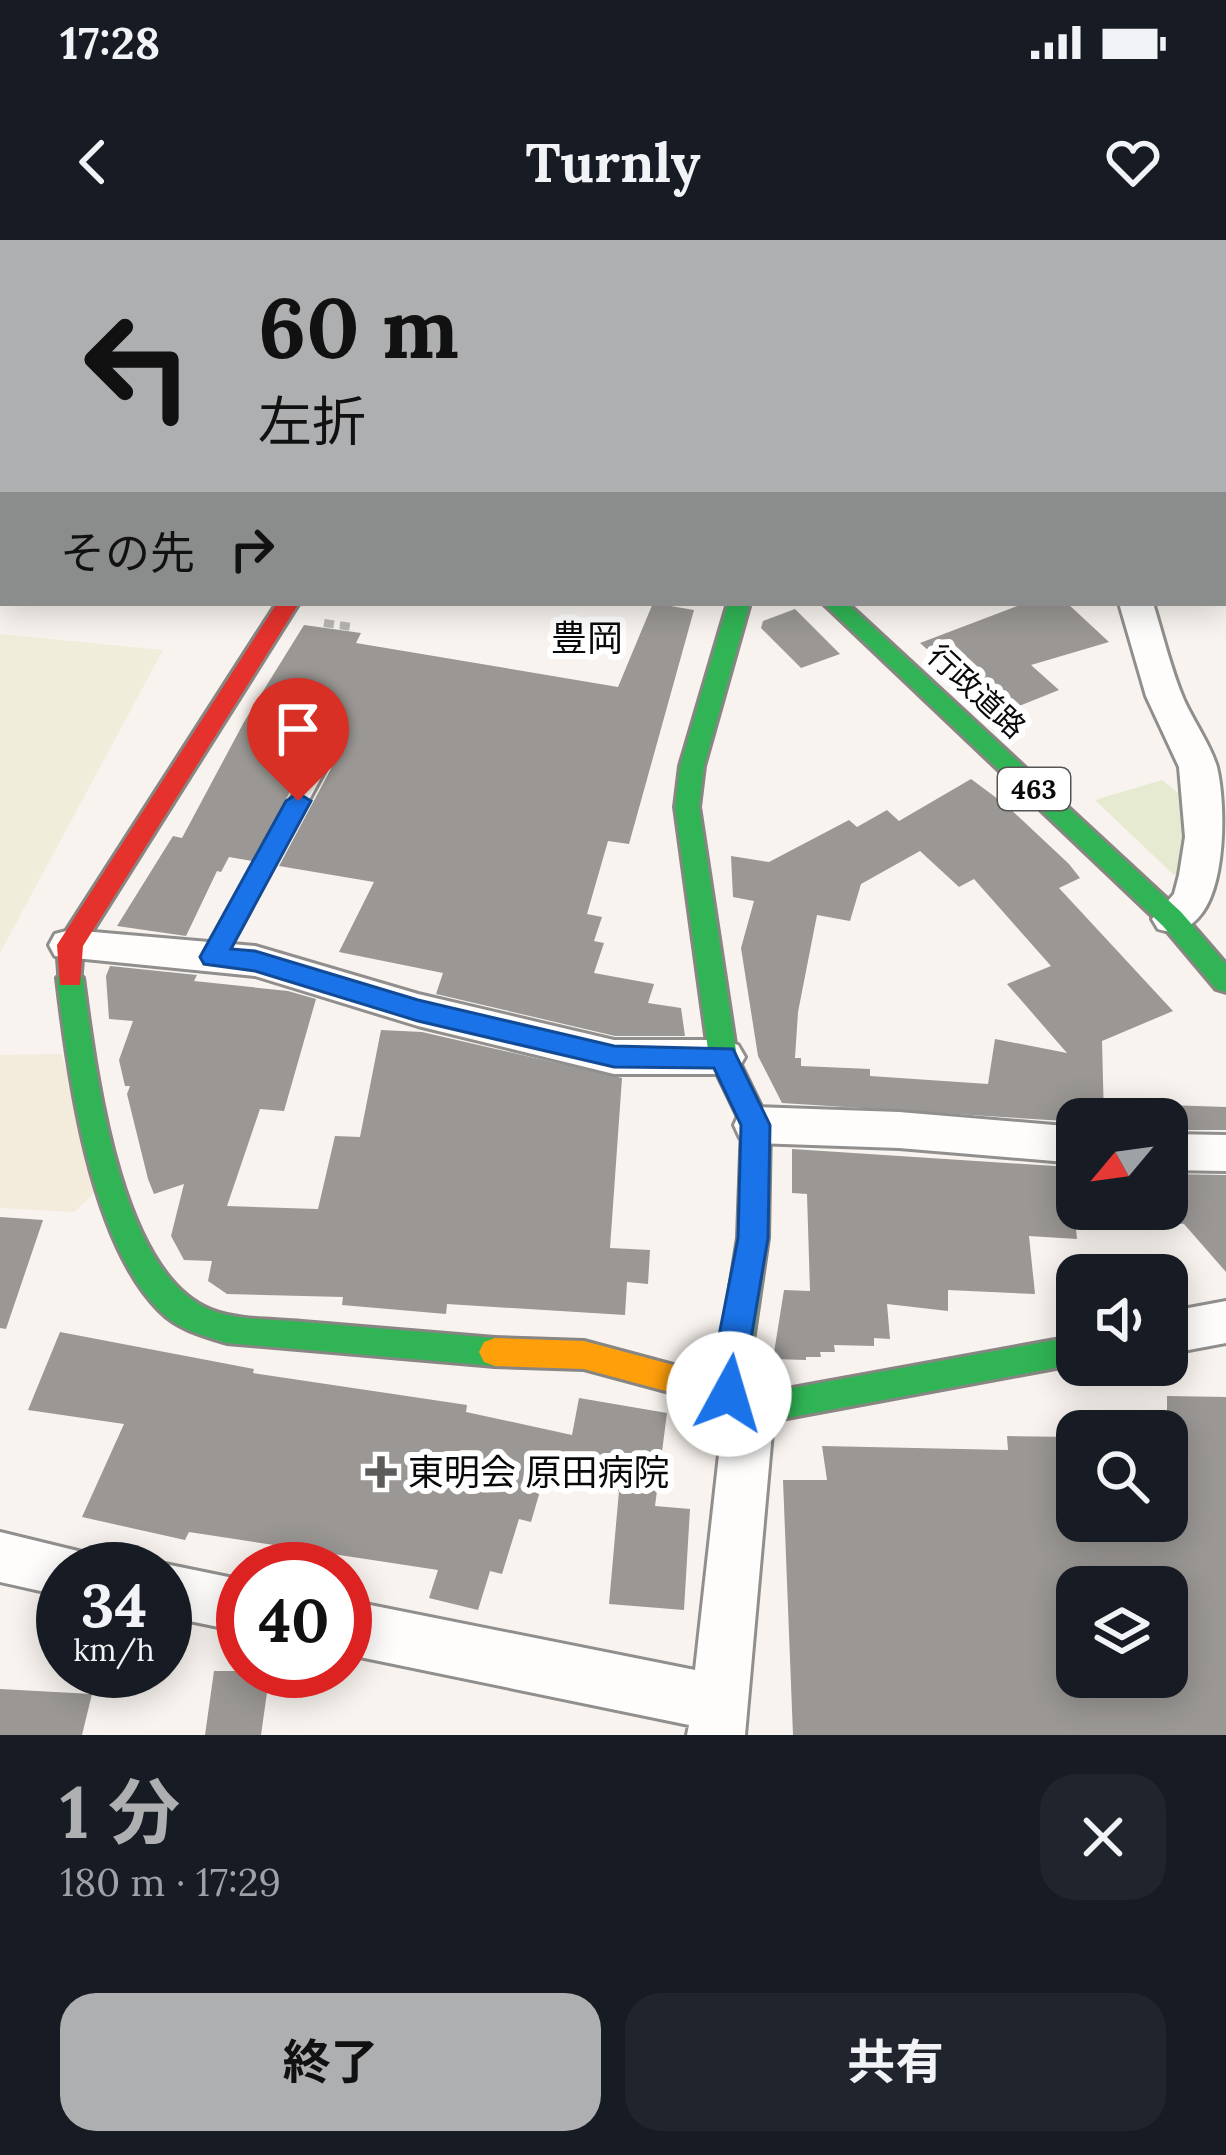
<!DOCTYPE html>
<html lang="ja">
<head>
<meta charset="utf-8">
<style>
	body { margin:0; font-family:Lora,"Noto Sans JP",serif; background:#20242c; color:#f1f3f6; height:100vh; display:flex; flex-direction:column; font-size:45px; white-space:nowrap }
	* { box-sizing:border-box; margin:0 }
	p { font-size:39px; color:#9ea1a6 }
	.icon { flex:none; width:66px; height:66px; fill:none; stroke:currentColor; stroke-width:2; stroke-linecap:round; stroke-linejoin:round }
	.map { position:relative; height:1495px; overflow:hidden }
	.panel { display:flex; flex-direction:column; background:#171b24; flex:1 }
	.panel>* { flex:none }
	.hud { position:absolute; left:0px; top:0px; width:1227px; height:366px; box-shadow:0 6px 30px #0003; background:#aeafb0; color:#111; overflow:hidden }
	.needle { width:78px; rotate:241deg }
	.controls { position:absolute; left:1056px; top:858px; display:grid; gap:24px }
	.controls a { display:grid; place-items:center; width:132px; height:132px; border-radius:24px; background:#171b24; box-shadow:0 6px 30px #0003; font-size:60px }
	.speed { position:absolute; left:36px; top:1302px; display:flex; gap:24px; font-size:60px; font-weight:700; text-align:center }
	.speed>* { display:grid; place-content:center; width:156px; height:156px; border-radius:50%; background:#171b24; box-shadow:0 6px 30px #0003; line-height:1 }
	.speed small { font-size:30px; font-weight:400 }
	.speed .limit { border:18px solid #d22; background:#fff; color:#111 }
	.pin { position:absolute; display:grid; place-items:center; width:102px; height:102px; color:#fff; margin:-123px -51px; border-radius:50% 50% 50% 0; rotate:-45deg; box-shadow:0 0 12px #0007 }
	.pin .icon { rotate:45deg }
	.me { position:absolute; width:132px; margin:-66px; rotate:6deg; stroke-linejoin:round; filter:drop-shadow(0 0 9px #0008) }
	.turn { display:flex; align-items:center; gap:42px; height:252px; padding:0 60px; font-size:54px }
	.turn .icon { width:156px; height:156px; stroke-width:2.5 }
	.turn b { display:block; font-size:84px; line-height:102px }
	.then { display:flex; align-items:center; height:114px; padding:0 60px; background:#0003; gap:24px; font-size:45px }
	.round { display:grid; place-items:center; flex:none; width:126px; height:126px; border-radius:36px; background:#20242c }
	.head { display:flex; align-items:center; justify-content:space-between; height:204px; padding:0 60px }
	h1 { font-size:72px; font-weight:700; line-height:90px; color:#aeafb0 }
	.primary-button { display:flex; gap:24px; margin-top:auto; padding:24px 60px }
	.primary-button a { flex:1; height:138px; border-radius:36px; background:#aeafb0; color:#111; font-size:48px; font-weight:700; line-height:138px; text-align:center }
	.primary-button a+a { background:#20242c; color:#f1f3f6 }
	.status { display:flex; justify-content:space-between; align-items:center; height:84px; padding:0 60px; background:#171b24; direction:ltr }
	.status svg { height:33px; fill:currentColor }
	header { display:flex; justify-content:space-between; align-items:center; height:156px; padding:0 60px; background:#171b24; font-size:54px; font-weight:700 }
	.map>svg:first-child { display:block }
	.farmland { fill:#f3ebdc }
	.green { fill:#e6ead0 }
	.pitch { fill:#eeeeda }
	.building { fill:#9a9794; fill-rule:evenodd }
	.lines { fill:none; stroke-linecap:round; stroke-linejoin:round }
	.lane-casing { stroke:#918f8d; stroke-width:6 }
	.street-casing { stroke:#918f8d; stroke-width:6 }
	.fast-casing { stroke:#888683; stroke-width:6 }
	.slow-casing { stroke:#888683; stroke-width:6 }
	.jam-casing { stroke:#888683; stroke-width:6 }
	.path { stroke:#b7b6b5; stroke-width:8; stroke-dasharray:10 6; stroke-linecap:butt }
	.lane { fill:#fefdfc; fill-rule:evenodd }
	.street { fill:#fefdfc; fill-rule:evenodd }
	.fast { fill:#30b455; fill-rule:evenodd }
	.slow { fill:#ff9f0a; fill-rule:evenodd }
	.jam { fill:#e5322d; fill-rule:evenodd }
	.route { fill:#1a73e8; stroke:#114b97; stroke-width:3 }
	.poi-dot { fill:#5d5c5a; stroke:#fff; stroke-width:4.5 }
	.labels { text-anchor:middle; dominant-baseline:central; stroke-width:12; stroke-linejoin:round; paint-order:stroke }
	.shield { fill:#fff; stroke:#545454; stroke-width:3 }
	.shield-label { font-size:27px; font-weight:bold; fill:#0a0a0a }
	.street-label { font-size:30px; fill:#0a0a0a; stroke:#fff }
	.quarter-label { font-size:36px; fill:#0a0a0a; stroke:#fff }
	.near-poi-label { font-size:36px; fill:#0a0a0a; stroke:#fff; text-anchor:start }
</style>
</head>
<body>
<div class="status"><b>17:28</b><svg viewBox="0 0 49 12"><path d="M0 12V9h3v3zM5 12V6h3v6zM10 12V3h3v9zM15 12V0h3v12zM26 1h20v11H26zM47 4h2v5h-2z"/></svg></div>
<header><svg class="icon" aria-label="back" viewBox="0 0 24 24"><path d="M15 5l-7 7 7 7"/></svg>Turnly<svg class="icon" aria-label="heart" viewBox="0 0 24 24"><path d="M12 20l-8-8c-3-5 5-10 8-4 3-6 11-1 8 4z"/></svg></header>
<div class="map">
<svg width="1226" height="1495" viewBox="0 0 1226 1495">
	<rect width="100%" height="100%" fill="#f8f3ee"/>
	<path class="farmland" d="M61,814L103,945L74,972L0,968V815Z"/>
	<path class="green" d="M1162,540L1187,560L1185,631L1174,635L1095,560Z"/>
	<path class="pitch" d="M747,0H1226V84L1224,3Z
		M0,394L163,410L0,713Z"/>
	<path class="building" d="M653,363L694,370L629,604L608,601L587,674L602,677L594,701L604,703L594,733L654,744L648,763L681,768L685,796H615L436,754L443,733L339,712L374,642L279,626L333,525L322,513L307,521L252,621L229,617L221,632L217,631L186,696L117,686L173,596L182,598L244,482L304,385L361,393L356,403L618,447Z
		M1025,363H1067L1109,402L1031,425L1059,450L999,474L920,403Z
		M795,369L840,414L801,428L761,388L763,381Z
		M971,539L1006,565L1069,624L1080,638L1059,648L1173,771L1102,801L1104,879L1065,881L782,863L758,816L741,708L754,661L733,657L731,616L769,622L849,580L857,587L887,570L899,581ZM920,611L959,647L974,639L1051,726L1007,744L1067,813L995,799L988,844L870,836V829L801,826V818H795L798,772L817,675L850,681L861,644Z
		M110,726L197,735L194,741L288,751L316,759L284,871L260,869L227,966L318,969L335,896L360,897L381,790L422,792L622,838L610,1008L650,1010L648,1044L627,1042L625,1075L447,1064L446,1074L342,1065L343,1057L227,1054L208,1041L212,1021L184,1020L171,996L184,944L154,954L148,939L127,854L130,846H125L119,820L133,781L109,779L106,736Z
		M1167,865L1226,867V890H1167Z
		M792,909L1070,927L1077,999L1029,996L1035,1054L948,1050V1071L887,1064L890,1099L874,1098V1106L834,1105L835,1112H820L821,1117H806V1120L773,1119L784,1050L810,1051L807,954L792,953Z
		M1167,934L1226,935V1032L1184,984L1167,982Z
		M0,977L43,980L6,1089L0,1088Z
		M60,1092L254,1129L253,1133L467,1165L466,1172L572,1195L579,1158L667,1173L655,1266L690,1269L684,1370L609,1364L619,1251L543,1241L531,1282L519,1279L502,1334L490,1331L478,1370L429,1358L438,1330L189,1292L185,1300L82,1277L124,1184L28,1170Z
		M1167,1156L1226,1157V1495H793L783,1240H827L822,1206L1008,1210L1007,1196L1077,1197V1281H1167ZM1077,1347H1167V1437H1077Z
		M214,1431H270L261,1495H205Z
		M0,1449L92,1454L82,1495H0Z"/>
	<g class="lines">
		<defs>
			<path id="lane" d="M166,0H180L181,3H167Z
				M524,0H554L551,3H521Z
				M732,0H746L748,3H734Z
				M877,0H892L894,3H879Z
				M971,0H1000L997,3H968Z
				M320,517L329,523L224,717L221,722H207L204,717L311,523Z"/>
			<path id="street" d="M1224,165H1226V183H1224Z
				M1224,323H1226V343H1224Z
				M1119,363H1153C1163,395 1171,430 1184,460C1194,482 1210,504 1217,527C1226,565 1226,649 1198,678C1185,691 1176,695 1158,689L1152,679L1174,654L1179,635L1185,597L1179,527L1146,456Z
				M70,690L255,706L418,754L614,800H723L738,805L745,817L738,829L723,834H614L418,786L255,736L55,716L49,705L55,694Z
				M756,867L899,872L1077,887V923L899,908L756,903L740,898L734,885L740,872Z
				M1167,894L1226,895V931L1167,930Z
				M1226,1061V1103L1167,1114V1072Z
				M749,1147L767,1154L774,1170L745,1495H687L689,1485L345,1414V1360L695,1430L724,1170L731,1154Z
				M0,1292L82,1312L89,1329H63V1356L0,1342Z
				M165,1324L243,1340V1392L165,1376V1329H152Z"/>
			<path id="fast" d="M1224,98H1226V110H1224Z
				M3,230V242L0,243V231Z
				M728,363H750L704,526L699,567L737,817L770,885L768,998L746,1148L754,1155L1077,1096V1124L749,1185L718,1164L713,1154L738,998L742,885L709,817L675,567L680,526Z
				M823,363H847L1181,672L1226,724V752L1216,749L1163,686Z
				M70,728L83,738C95,826 118,1033 211,1070C239,1081 273,1079 302,1082C366,1087 431,1093 495,1098L506,1102L511,1112L506,1122L495,1126L227,1103C204,1096 177,1089 160,1071C90,1002 68,833 57,738Z"/>
			<path id="slow" d="M495,1098L584,1101L729,1140L740,1144L745,1154L740,1164L729,1168L584,1129L495,1126L484,1122L479,1112L484,1102Z"/>
			<path id="jam" d="M443,0H462L464,3H445Z
				M277,363H299L83,706L80,745H60L57,705Z"/>
		</defs>
		<use href="#lane" class="lane-casing"/>
		<use href="#street" class="street-casing"/>
		<use href="#fast" class="fast-casing"/>
		<use href="#slow" class="slow-casing"/>
		<use href="#jam" class="jam-casing"/>
		<path class="path" d="M324,383L352,387"/>
		<use href="#lane" class="lane"/>
		<use href="#street" class="street"/>
		<use href="#fast" class="fast"/>
		<use href="#slow" class="slow"/>
		<use href="#jam" class="jam"/>
	</g>
	<path class="route" d="M298,553L311,561L231,709L255,711L418,760L614,806L733,809L770,885L768,998L740,1164L729,1169L717,1164L712,1154L717,1106L738,998L741,885L714,828L614,827L418,781L255,731L204,724L200,717L286,561Z"/>
	<path class="poi-dot" d="M375 1214h12v12h12v12h-12v12h-12v-12h-12v-12h12z"/>
	<g class="labels">
		<rect class="shield" x="998" y="528" width="72" height="42" rx="9"/>
		<g class="shield-label">
			<text x="1034" y="549">463</text>
		</g>
		<g class="street-label">
			<text transform="translate(977 451) rotate(43)">行政道路</text>
		</g>
		<g class="quarter-label">
			<text x="587" y="398">豊岡</text>
		</g>
		<g class="near-poi-label">
			<text x="408" y="1232">東明会 原田病院</text>
		</g>
	</g>
</svg>
<div class="controls">
<a><svg class="needle" viewBox="-14 -14 28 28"><path d="M0-13l5 13h-10z" fill="#e53935"/><path d="M0 13l5-13h-10z" fill="#9ea1a6"/></svg></a>
<a><svg class="icon" aria-label="sound" viewBox="0 0 24 24"><path d="M4 9h4l5-4v14l-5-4H4zM17 9q2 3 0 6"/></svg></a>
<a><svg class="icon" aria-label="search" viewBox="0 0 24 24"><circle cx="10" cy="10" r="6"/><path d="M15 15l6 6"/></svg></a>
<a><svg class="icon" aria-label="layers" viewBox="0 0 24 24"><path d="M12 4l9 5-9 5-9-5zM3 14l9 5 9-5"/></svg></a>
</div>
<div class="speed"><div>34<small>km/h</small></div><div class="limit">40</div></div>
<div class="pin" style="left:298px;top:561px;background:#d93025"><svg class="icon" aria-label="arrive" viewBox="0 0 24 24"><path d="M6 21V4h12l-3 4 3 4H6"/></svg></div>
<svg class="me" style="left:729px;top:1154px" viewBox="-20 -20 40 40"><circle r="19" fill="#fff"/><path d="M0-13L10 11 0 6-10 11z" fill="#1a73e8"/></svg>
<div class="hud">
<div class="turn"><svg class="icon" aria-label="left" viewBox="0 0 24 24"><path d="M17 20v-9H6M10 6l-5 5 5 5"/></svg><div><b>60 m</b>左折</div></div>
<div class="then">その先<svg class="icon" aria-label="right" viewBox="0 0 24 24"><path d="M7 20v-9h11M14 6l5 5-5 5"/></svg></div>
</div>
</div>
<section class="panel">
<div class="head"><div><h1>1 分</h1><p>180 m · 17:29</p></div><a class="round"><svg class="icon" aria-label="close" viewBox="0 0 24 24"><path d="M6 6l12 12M18 6L6 18"/></svg></a></div>
<div class="primary-button"><a>終了</a><a>共有</a></div>
</section>
</body>
</html>
